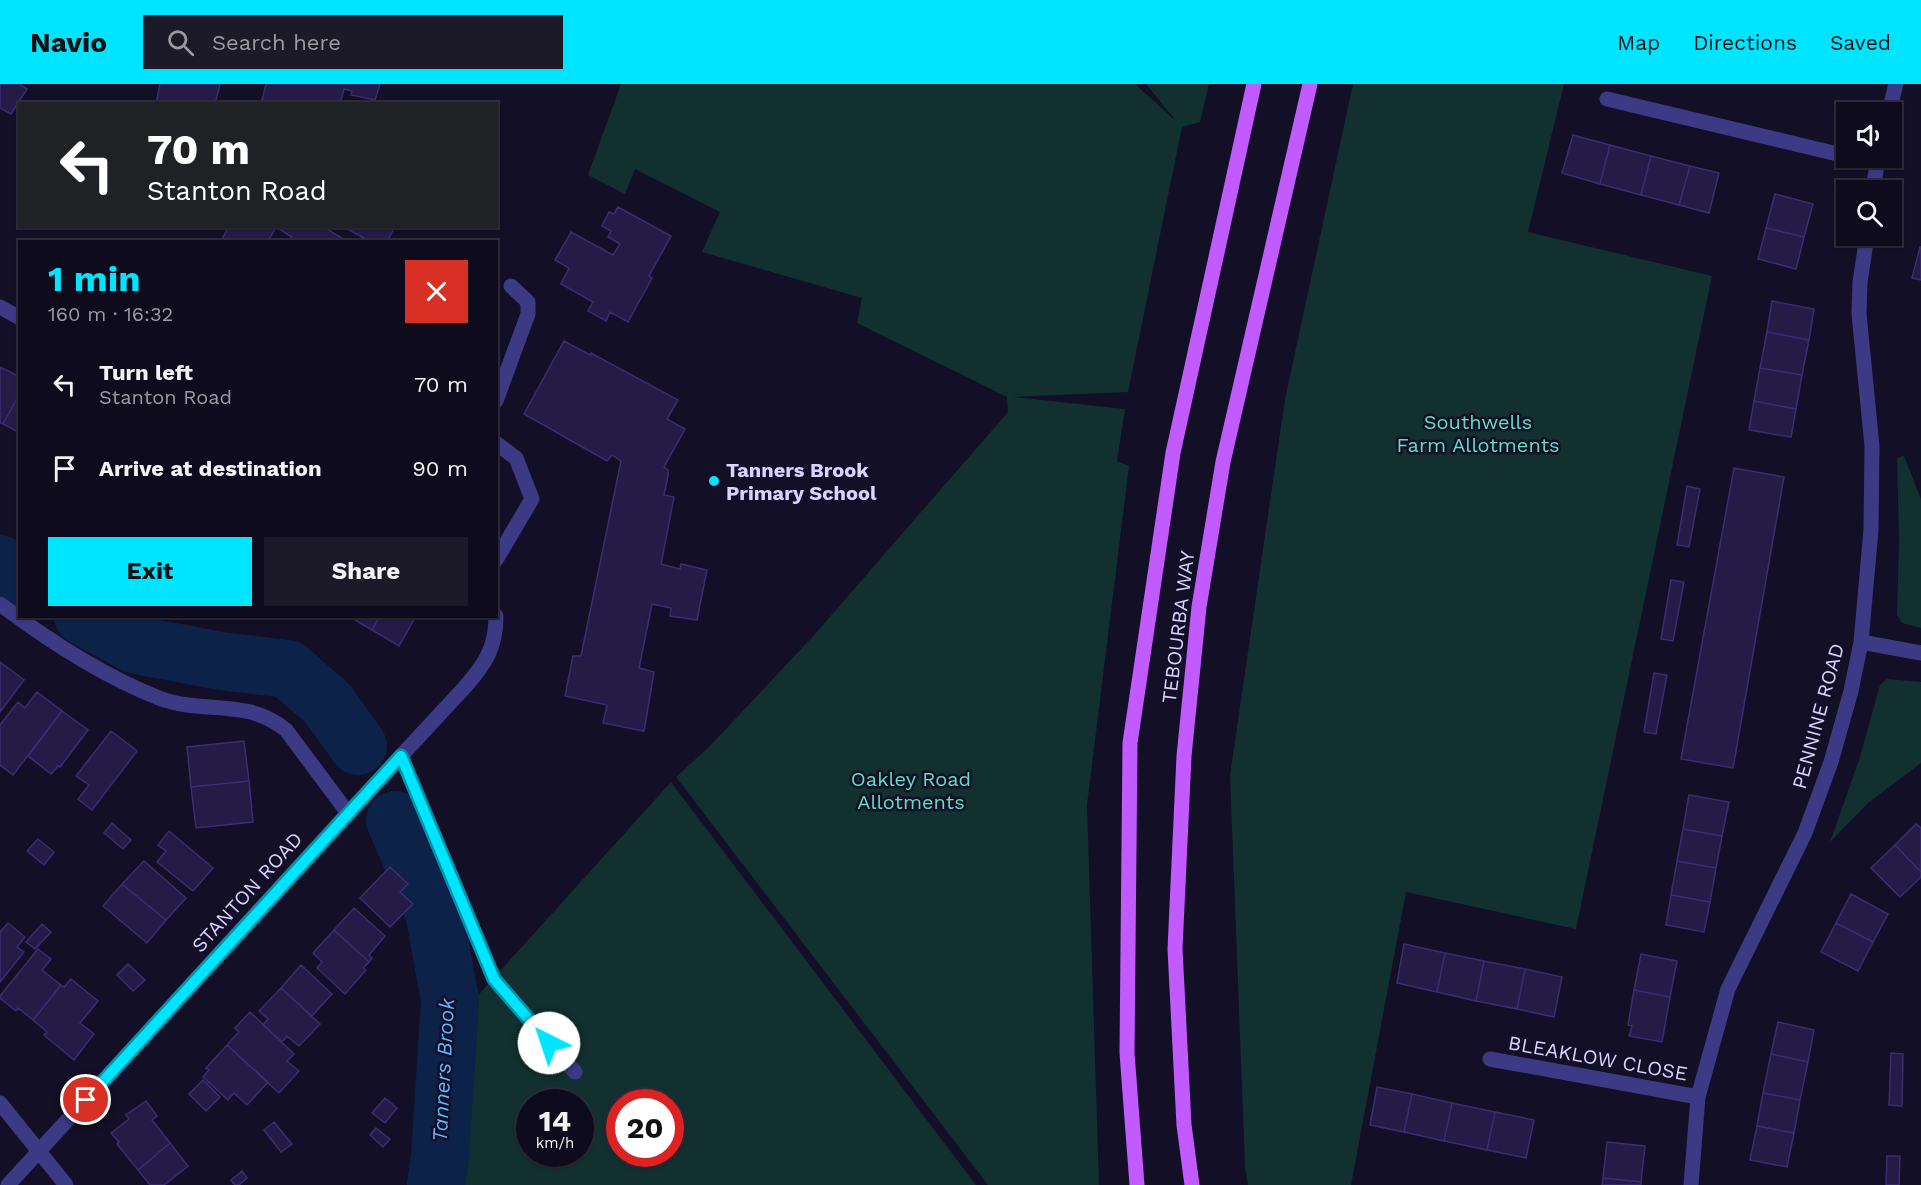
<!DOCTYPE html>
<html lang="en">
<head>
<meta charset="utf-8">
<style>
	body { margin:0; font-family:"Work Sans",sans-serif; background:#1c1929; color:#f1f3f6; height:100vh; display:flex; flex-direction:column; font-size:22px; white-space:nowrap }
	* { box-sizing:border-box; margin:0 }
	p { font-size:20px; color:#9b9ba3 }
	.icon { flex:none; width:33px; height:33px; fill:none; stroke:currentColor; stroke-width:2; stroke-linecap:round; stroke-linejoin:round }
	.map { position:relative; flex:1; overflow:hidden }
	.sheet { position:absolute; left:18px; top:156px; width:480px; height:378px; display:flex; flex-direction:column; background:#0e0b1c; border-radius:0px; box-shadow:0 2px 4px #0004,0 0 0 2px #2e2b3b }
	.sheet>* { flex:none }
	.banner { position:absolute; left:18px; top:18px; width:480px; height:126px; border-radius:0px; box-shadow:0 2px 4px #0004,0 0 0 2px #2e2b3b; background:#202124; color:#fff; overflow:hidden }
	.tools { position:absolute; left:1836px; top:18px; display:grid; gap:12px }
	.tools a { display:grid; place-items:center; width:66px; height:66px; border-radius:0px; background:#0e0b1c; box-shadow:0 2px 4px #0004,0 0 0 2px #2e2b3b; font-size:30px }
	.speed { position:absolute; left:516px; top:1005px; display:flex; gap:12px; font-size:30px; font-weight:700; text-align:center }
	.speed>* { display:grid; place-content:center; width:78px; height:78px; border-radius:50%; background:#0e0b1c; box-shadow:0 2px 4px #0004,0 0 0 2px #2e2b3b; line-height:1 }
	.speed small { font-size:15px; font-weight:400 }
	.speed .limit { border:9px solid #d22; background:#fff; color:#111 }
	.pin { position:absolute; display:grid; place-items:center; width:51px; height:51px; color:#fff; margin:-26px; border:3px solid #fff; border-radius:50%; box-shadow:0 2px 6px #0007 }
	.me { position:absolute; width:66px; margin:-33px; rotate:319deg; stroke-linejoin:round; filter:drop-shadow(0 0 4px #0008) }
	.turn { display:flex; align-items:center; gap:21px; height:126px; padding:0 30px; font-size:27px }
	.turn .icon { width:78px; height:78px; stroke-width:2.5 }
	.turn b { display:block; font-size:42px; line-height:51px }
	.round { display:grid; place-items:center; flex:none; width:63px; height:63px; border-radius:0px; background:#1c1929 }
	.overview { display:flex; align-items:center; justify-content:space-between; height:102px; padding:0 30px }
	h1 { font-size:36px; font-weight:700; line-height:45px; color:#00e5ff }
	.cta { display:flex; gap:12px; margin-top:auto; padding:12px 30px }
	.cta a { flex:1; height:69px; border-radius:0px; background:#00e5ff; color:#111; font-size:24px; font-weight:700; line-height:69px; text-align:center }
	.cta a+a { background:#1c1929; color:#f1f3f6 }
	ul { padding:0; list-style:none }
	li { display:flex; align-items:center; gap:18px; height:84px; padding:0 30px }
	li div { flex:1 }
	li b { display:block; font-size:22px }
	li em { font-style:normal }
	header { display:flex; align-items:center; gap:36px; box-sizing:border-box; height:84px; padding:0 30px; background:#00e5ff; color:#111 }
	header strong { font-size:28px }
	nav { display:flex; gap:33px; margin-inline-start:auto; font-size:21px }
	.search { width:420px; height:54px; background:#1c1929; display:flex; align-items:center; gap:15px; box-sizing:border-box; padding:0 21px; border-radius:0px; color:#9b9ba3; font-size:22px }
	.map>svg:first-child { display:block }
	.green { fill:#12302f; fill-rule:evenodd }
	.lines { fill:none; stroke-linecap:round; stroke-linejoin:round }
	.river { stroke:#0c2248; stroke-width:58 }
	.building { fill:#241b47; stroke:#3b2d73; stroke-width:1.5 }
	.lane { stroke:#3d3a85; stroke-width:15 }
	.street { stroke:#3d3a85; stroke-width:15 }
	.primary { stroke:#c25bff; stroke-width:15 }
	.route-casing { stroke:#0095a6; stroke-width:15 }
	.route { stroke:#00e5ff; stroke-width:10 }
	.poi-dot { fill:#00e5ff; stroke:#130f26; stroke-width:2 }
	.labels { text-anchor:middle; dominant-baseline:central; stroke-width:5; stroke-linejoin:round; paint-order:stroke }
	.park-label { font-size:20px; fill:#5fe0c0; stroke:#130f26 }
	.poi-label { font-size:20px; font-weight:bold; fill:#d9d4ff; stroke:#130f26; text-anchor:start }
	.street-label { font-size:20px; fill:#d9d4ff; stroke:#130f26 }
	.water-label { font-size:21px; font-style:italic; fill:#62b6ff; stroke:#130f26 }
</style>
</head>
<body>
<header>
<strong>Navio</strong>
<div class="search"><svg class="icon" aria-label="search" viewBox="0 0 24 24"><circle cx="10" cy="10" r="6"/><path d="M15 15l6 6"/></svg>Search here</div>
<nav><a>Map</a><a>Directions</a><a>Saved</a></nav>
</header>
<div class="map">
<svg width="1921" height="1101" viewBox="0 0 1921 1101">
	<rect width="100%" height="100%" fill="#130f26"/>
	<path class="green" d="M621,0H1135L1177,38L1146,0H1209L1200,38L1182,43L1128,308L1013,313L1125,325L1117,377L1129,382L1087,721L1099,1101H988L676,693L711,661L815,550L1008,328L1007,313L857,239L862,214L702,168L720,128L635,85L625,110L588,91Z
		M1353,0H1564L1528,148L1712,192L1576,845L1406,808L1351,1101H1248L1245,1083L1230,691L1285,315Z
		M1904,372L1921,415V544L1902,539L1897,531L1899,454L1897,374Z
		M1887,595L1921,598V679L1868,719L1830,758L1859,676L1880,601Z
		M671,698L976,1101H460L463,928ZM530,1018H580V1070H530ZM620,1018H670V1070H620Z"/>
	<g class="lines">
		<path class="river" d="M0,480L20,494
			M83,532L136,561L221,577L288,585L328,620L358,662
			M395,736L434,828L450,916L440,1072L436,1101"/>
	</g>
	<path class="building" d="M0,0H19L27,5L11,30L0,24Z
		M160,0H220L215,20H156Z
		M266,0H380L375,16L351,11L352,7L344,5L340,20H267L268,17L262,16Z
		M1573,51L1610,61L1600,100L1562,89Z
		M1610,61L1651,72L1641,111L1600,100Z
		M1651,72L1690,82L1679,121L1641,111Z
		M1690,82L1719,89L1709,129L1679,121Z
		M1775,110L1813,120L1804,153L1766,144Z
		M618,123L671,152L649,192L652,194L628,238L610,228L606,237L588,227L593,218L561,200L569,184L555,176L571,148L613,171L620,160L608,153L611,147L602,142L609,128L614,130Z
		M229,142H322L348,158H296L291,154L292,153L276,143L268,158H226L222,155Z
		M342,142H395L387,158H371Z
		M1766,144L1804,153L1796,185L1758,175Z
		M1920,163H1921V196L1912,194Z
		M1772,217L1814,225L1809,256L1767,248Z
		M1767,248L1809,256L1802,291L1760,284Z
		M564,257L590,271L591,269L678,316L667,335L685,345L664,383L668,386V392L664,411L674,413L661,480L680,485L681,480L707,486L697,536L670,532L671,524L652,520L639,584L654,588L644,647L603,639L607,621L565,612L573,572H581L621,377L612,371L607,377L524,330Z
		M0,283L20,293V309L3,340L0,338Z
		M1760,284L1802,291L1796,325L1754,317Z
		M20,309V349L3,340Z
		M1754,317L1796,325L1791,353L1749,346Z
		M1734,384L1784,393L1733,684L1681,675Z
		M1687,402L1700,405L1689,463L1677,461Z
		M1671,496L1684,498L1673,557L1661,555Z
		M348,532H380L372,546Z
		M380,532H416L399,562L372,546Z
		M0,578L24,596L0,628Z
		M1654,589L1667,591L1656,650L1644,648Z
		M37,608L62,627L13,691L0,681V641L18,618L25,624Z
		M62,627L88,646L60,683L58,682L51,690L28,672Z
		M111,647L137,667L92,726L78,715L89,701L76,692Z
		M244,657L249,697L191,703L187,663Z
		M249,697L253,738L196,744L191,703Z
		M1689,711L1729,718L1722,752L1683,745Z
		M112,739L131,756L123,765L104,749Z
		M1916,740L1921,744V788L1895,761Z
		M1683,745L1722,752L1716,784L1677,777Z
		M169,747L213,784L193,807L157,778L166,767L158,761Z
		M38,755L54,768L44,781L27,767Z
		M1895,761L1921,788V793L1900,813L1871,784Z
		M144,777L186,814L166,836L122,800Z
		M1677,777L1716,784L1710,818L1671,811Z
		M390,783L408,800L400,808L413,820L390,843L360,814Z
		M122,800L166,836L147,859L103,822Z
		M1851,810L1888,830L1873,858L1836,839Z
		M1671,811L1710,818L1704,848L1666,841Z
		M354,824L385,852L369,871L372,874L369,878L334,846Z
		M8,839L25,853L17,863L24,868L0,898V848Z
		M1836,839L1873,858L1858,887L1821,868Z
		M42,840L51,848L35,865L26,858Z
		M334,846L369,878L363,884L366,886L345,910L317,884L322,878L313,869Z
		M1404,860L1445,869L1437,908L1397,899Z
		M38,865L51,875L42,886L61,901L33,936L18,924L16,927L0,914V912Z
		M1445,869L1484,877L1476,917L1437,908Z
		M1641,870L1677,877L1670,913L1634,906Z
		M1484,877L1525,885L1517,925L1476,917Z
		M128,880L145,896L133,907L117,891Z
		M301,881L332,910L312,932L281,904Z
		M1525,885L1562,893L1554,933L1517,925Z
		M71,895L98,917L80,939L94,950L74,976L44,951L47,948L33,936L61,901L64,903Z
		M281,904L320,940L299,962L287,952L282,958L263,941L268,935L259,927Z
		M1634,906L1670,913L1662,958L1629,952L1632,942L1628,941Z
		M250,928L294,970L287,977L299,987L279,1009L227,961L239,948L235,944Z
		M1778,938L1814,946L1808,978L1771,970Z
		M227,961L268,998L247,1021L234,1009L228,1016L203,993L209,986L206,984Z
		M1891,969L1903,970L1902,1022L1889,1021Z
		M1771,970L1808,978L1800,1016L1763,1009Z
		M203,996L220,1013L206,1027L189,1010Z
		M1377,1003L1412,1010L1404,1048L1370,1041Z
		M1763,1009L1800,1016L1794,1049L1757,1042Z
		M1412,1010L1452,1019L1444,1057L1404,1048Z
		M385,1014L397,1024L385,1039L372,1029Z
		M146,1017L157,1032L152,1036L170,1059L138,1086L117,1060L119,1058L111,1049L129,1035L126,1031Z
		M1452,1019L1495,1028L1487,1066L1444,1057Z
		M1495,1028L1534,1036L1526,1074L1487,1066Z
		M274,1038L292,1060L281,1068L264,1046Z
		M1757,1042L1794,1049L1787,1083L1750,1076Z
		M376,1044L390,1055L383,1063L370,1051Z
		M1607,1058L1645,1062L1641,1098L1603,1094Z
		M170,1059L188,1082L164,1101H150L138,1086Z
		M1887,1072H1900L1899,1101H1886Z
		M242,1087L247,1094L239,1101H235L231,1096Z
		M1603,1094L1641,1098V1101H1602Z"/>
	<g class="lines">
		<path class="lane" d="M496,317L528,230V218L511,202
			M496,359L516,374L532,415L496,476
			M401,672L494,895L575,988"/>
		<path class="street" d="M1607,15L1846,72
			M1889,28L1896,0
			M1855,74L1877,78
			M1873,106L1878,74
			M0,223L20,234
			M0,520C49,557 101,591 159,614C203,631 246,613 286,646L348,729
			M1861,558L1921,569
			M1490,975L1698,1013
			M0,1019L66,1101
			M8,1101L348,729L465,603C485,580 496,564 496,532
			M1691,1101L1698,1013L1728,905L1805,749L1831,678L1851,607L1861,558L1871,446L1872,362L1859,230L1860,198L1867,152"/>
		<path class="primary" d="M1137,1101L1127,969L1130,659L1173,369L1254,0
			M1192,1101L1184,1041L1175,865L1184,672L1199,523L1223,378L1310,0"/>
	</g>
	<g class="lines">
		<defs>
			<path id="route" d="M86,1016L401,672L494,895L549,959"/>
		</defs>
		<use href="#route" class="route-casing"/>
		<use href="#route" class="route"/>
	</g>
	<circle class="poi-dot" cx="714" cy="397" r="6"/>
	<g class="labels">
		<g class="park-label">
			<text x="1478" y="338">Southwells<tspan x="1478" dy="23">Farm Allotments</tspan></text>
			<text x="911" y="695">Oakley Road<tspan x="911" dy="23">Allotments</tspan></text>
		</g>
		<g class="poi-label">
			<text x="726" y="386">Tanners Brook<tspan x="726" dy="23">Primary School</tspan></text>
		</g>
		<g class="street-label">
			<text transform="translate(1178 543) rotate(-83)">TEBOURBA WAY</text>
			<text transform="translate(1818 632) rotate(-75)">PENNINE ROAD</text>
			<text transform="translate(247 808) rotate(-48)">STANTON ROAD</text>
			<text transform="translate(1598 974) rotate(10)">BLEAKLOW CLOSE</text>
		</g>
		<g class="water-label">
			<text transform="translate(443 986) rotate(-87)">Tanners Brook</text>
		</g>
	</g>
</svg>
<div class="tools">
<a><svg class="icon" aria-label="sound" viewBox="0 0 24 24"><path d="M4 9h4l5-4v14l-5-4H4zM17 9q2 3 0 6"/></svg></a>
<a><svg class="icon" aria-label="search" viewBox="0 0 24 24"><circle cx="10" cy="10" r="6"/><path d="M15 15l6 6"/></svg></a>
</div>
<div class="speed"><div>14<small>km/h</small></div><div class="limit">20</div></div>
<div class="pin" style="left:86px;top:1016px;background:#d93025"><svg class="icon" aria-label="arrive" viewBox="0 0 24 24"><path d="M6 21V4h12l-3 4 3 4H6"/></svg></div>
<svg class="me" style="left:549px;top:959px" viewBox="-20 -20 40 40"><circle r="19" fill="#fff"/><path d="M0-13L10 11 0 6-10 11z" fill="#00e5ff"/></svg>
<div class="banner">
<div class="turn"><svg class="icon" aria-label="left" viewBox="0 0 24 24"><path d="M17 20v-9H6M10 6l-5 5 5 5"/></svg><div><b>70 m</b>Stanton Road</div></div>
</div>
<section class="sheet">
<div class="overview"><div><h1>1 min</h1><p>160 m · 16:32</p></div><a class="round" style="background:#d93025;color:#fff"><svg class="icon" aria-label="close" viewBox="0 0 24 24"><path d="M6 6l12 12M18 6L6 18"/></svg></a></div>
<ul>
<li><svg class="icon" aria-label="left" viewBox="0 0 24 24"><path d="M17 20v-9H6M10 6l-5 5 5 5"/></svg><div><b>Turn left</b><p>Stanton Road</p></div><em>70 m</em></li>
<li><svg class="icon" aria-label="arrive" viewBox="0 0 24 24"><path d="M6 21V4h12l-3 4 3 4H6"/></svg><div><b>Arrive at destination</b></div><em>90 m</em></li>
</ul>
<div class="cta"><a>Exit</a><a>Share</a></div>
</section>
</div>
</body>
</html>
